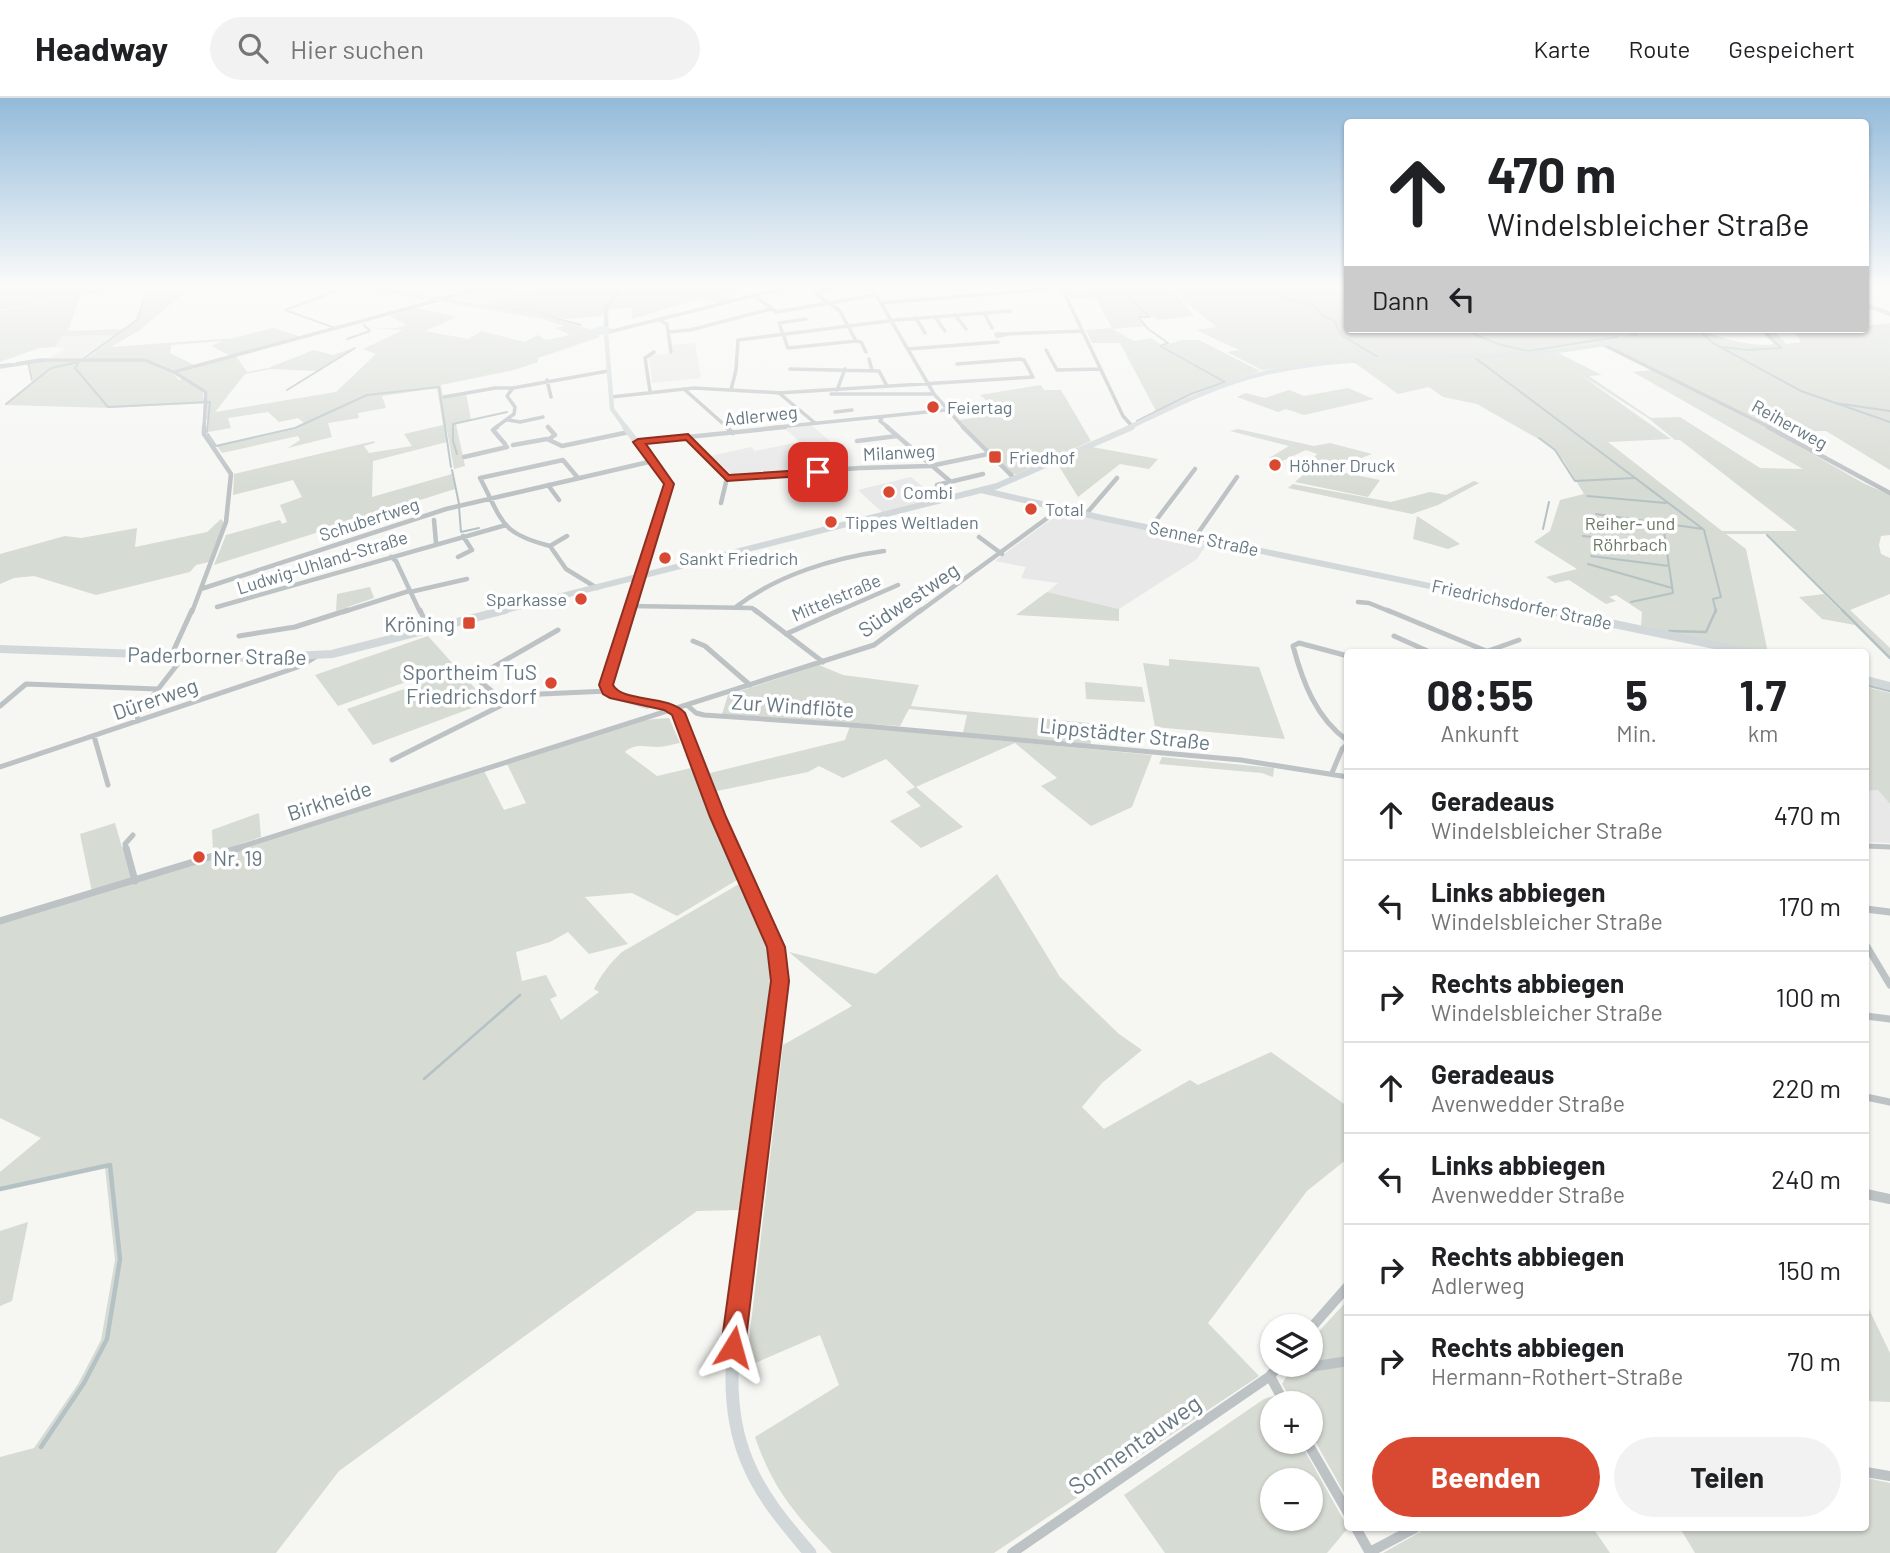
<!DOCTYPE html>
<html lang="de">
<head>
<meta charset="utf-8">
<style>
	body { margin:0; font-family:Barlow,sans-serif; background:#f2f2f2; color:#202124; height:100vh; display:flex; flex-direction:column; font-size:26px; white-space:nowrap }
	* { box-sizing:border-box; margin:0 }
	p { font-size:23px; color:#757577 }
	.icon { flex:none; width:38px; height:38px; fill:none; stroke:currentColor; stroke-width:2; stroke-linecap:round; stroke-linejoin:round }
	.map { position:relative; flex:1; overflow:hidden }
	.drawer { position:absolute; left:1344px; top:551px; width:525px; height:882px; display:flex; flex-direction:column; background:#fff; border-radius:7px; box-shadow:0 2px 5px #0004 }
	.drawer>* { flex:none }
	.guide { position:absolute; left:1344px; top:21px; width:525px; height:214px; border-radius:7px; box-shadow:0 2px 5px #0004; background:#fff; color:#202124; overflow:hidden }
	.tools { position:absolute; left:1260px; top:1216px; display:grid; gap:14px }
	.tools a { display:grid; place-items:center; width:63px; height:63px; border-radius:50%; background:#fff; box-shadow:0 2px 5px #0004; font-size:35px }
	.pin { position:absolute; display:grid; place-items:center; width:60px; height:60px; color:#fff; margin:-30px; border-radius:14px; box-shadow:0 4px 10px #0006 }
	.me { position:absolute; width:77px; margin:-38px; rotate:8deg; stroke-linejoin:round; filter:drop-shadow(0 0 5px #0008) }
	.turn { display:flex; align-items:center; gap:24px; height:147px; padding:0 28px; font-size:32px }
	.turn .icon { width:91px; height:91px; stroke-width:2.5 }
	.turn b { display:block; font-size:49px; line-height:60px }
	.then { display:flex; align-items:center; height:66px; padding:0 28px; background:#0003; gap:14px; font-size:26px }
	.eta { display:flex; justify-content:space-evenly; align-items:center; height:119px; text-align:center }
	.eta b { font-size:42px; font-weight:700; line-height:49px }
	.button { display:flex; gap:14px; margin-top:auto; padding:14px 28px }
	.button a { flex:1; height:80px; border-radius:42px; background:#d94931; color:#fff; font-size:28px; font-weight:700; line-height:80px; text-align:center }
	.button a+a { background:#f2f2f2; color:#202124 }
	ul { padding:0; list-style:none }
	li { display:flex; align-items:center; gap:21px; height:91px; padding:0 28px; border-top:2px solid #e0e0e0 }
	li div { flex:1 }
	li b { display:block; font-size:26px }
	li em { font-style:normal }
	header { display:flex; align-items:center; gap:42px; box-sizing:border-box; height:98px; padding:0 35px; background:#fff; border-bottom:2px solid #e0e0e0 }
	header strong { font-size:33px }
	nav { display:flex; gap:38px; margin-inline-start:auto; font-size:24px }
	.search { width:490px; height:63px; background:#f2f2f2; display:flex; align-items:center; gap:18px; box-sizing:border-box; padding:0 24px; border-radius:38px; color:#757577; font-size:26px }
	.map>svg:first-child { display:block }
	.built { fill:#e7e8e7 }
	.green { fill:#d6dbd3; fill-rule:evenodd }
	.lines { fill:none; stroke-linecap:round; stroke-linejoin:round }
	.stream-far2 { stroke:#b5c2c5; stroke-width:2 }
	.stream-far1 { stroke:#b5c2c5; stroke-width:2.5 }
	.stream { stroke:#b5c2c5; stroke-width:4.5 }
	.minor-far4 { stroke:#bdc2c5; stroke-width:3.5 }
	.minor-far3 { stroke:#bdc2c5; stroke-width:4.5 }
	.minor-far2 { stroke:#bdc2c5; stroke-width:5 }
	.minor-far1 { stroke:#bdc2c5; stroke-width:7 }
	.minor { stroke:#bdc2c5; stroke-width:10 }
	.tertiary { stroke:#bdc2c5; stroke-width:4.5 }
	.secondary-far4 { stroke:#d2d8da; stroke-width:4.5 }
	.secondary-far3 { stroke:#d2d8da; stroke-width:6 }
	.secondary-far2 { stroke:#d2d8da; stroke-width:8 }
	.secondary-far1 { stroke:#d2d8da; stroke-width:10 }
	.secondary { stroke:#d2d8da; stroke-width:13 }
	.route { fill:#d94931; stroke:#8d2f20; stroke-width:2 }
	.poi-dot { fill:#d94931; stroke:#fff; stroke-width:2.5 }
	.labels { text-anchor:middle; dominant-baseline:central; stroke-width:7; stroke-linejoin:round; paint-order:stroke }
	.far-poi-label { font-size:18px; fill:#677983; stroke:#fff; text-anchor:start }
	.far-street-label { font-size:18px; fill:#677983; stroke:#fff }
	.far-park-label { font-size:18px; fill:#6b7a65; stroke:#fff }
	.street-label { font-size:21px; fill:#677983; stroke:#fff }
	.poi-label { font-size:21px; fill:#677983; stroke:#fff; text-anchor:end }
	.near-street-label { font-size:24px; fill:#677983; stroke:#fff }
</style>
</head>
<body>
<header>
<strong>Headway</strong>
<div class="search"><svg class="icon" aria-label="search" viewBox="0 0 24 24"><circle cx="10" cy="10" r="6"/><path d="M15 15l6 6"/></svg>Hier suchen</div>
<nav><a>Karte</a><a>Route</a><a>Gespeichert</a></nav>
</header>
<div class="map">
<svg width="1890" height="1455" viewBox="0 0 1890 1455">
	<rect width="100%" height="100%" fill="#f6f6f3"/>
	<path class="built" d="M448,188H543L488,206L455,200L469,195Z
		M116,237L84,260H50L65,250L55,249L62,238Z
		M695,245L701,280L652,285L649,260L651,258L673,254L672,247Z
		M811,327L844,355L848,360L841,362L850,369L734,378L711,358L751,349L755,353L800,344L785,331Z
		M911,379L937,401L883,415L858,392Z
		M1062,413L1207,443L1206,447L1197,461L1119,511L1047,494L1058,485L1021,480L1026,469L995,463Z
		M1878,692L1890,706V745L1866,744V693Z"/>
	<path class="green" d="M0,188H136L80,198L68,233L124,231L116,237L62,238L55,249L39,250L0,264V213L75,199L0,212Z
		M543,188H620L606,207L602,218L566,221L488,206Z
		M627,188H752L721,197L732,201L716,205L703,200L632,221V210L610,211Z
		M1089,188H1170L1194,218L1159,222L1147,215L1149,218L1138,219L1147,228L1112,231L1134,243L1151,240L1160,246L1158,247L1160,249L1181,242H1199L1260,273L1188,297L1156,313L1120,245H1092L1086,232L1112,230L1096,201L1069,199L1065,191H1090Z
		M1172,188H1347L1348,231H1700C1717,240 1757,250 1774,246L1759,232L1754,231H1773L1786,246L1801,244L1793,231H1866V228L1890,225V372L1826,333H1781L1601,244L1545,252L1556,254L1602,277L1589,278L1651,320L1680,319L1760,370L1803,371L1633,274L1652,272L1762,327L1863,385L1890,397V437L1881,438L1879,447L1881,456L1890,460V496L1850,512L1890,550V559L1767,436H1726L1746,451L1768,555L1641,528L1642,514L1616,497L1609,499L1616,503L1606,506L1569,482L1555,485L1546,479L1577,471L1534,444L1550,433L1560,402L1584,396L1564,363L1549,347L1477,306L1443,299L1429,289L1398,296L1355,265L1344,261L1262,272L1227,254L1239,252L1196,232L1217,229L1185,204ZM1575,273L1648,320L1675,342H1680L1797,433H1722L1608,344L1671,341Z
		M188,192L140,232L111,249L234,240L273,230L301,239L230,258L212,248L222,243L171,247L170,255L194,267L174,272L155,264L144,263L172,274L179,282L183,281L203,294L204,305L111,310L5,307L34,283L29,264L86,261L137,223L147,195Z
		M418,210L457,219L425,233L468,241L482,233L524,244L538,237L546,242L570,237L556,230L568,227L600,239L538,260V264L514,272L441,287L443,299L466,295L471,322L456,326L465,368L454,371L446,327L447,344L373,363L372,399L452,376L455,391L214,467L226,437L280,422L282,426L287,424L280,407L302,399L293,382L233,397L234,376L374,343L375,345L364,348L369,355L412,348L404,336L443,327L437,290L382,298L386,310L358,315L359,320L328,325L332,339L288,350L300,342L298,338L222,355L217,348L295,331L325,316L304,325L298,320L279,324L268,314L228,320L231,330L208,334L209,321H206L208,293L179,275L236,258L247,274L268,270L314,252L333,257L356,249L317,273L271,271L245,276L215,314L336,294L376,256L363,251L403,232L375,230H397L407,227L389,218Z
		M1041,287L1044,292H1061L1091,343L1017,376H1012L959,322L1002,316L980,297Z
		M1348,290L1374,301L1304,317L1286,311L1278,314L1237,299L1246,295L1265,300L1289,292L1304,298Z
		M1238,331L1314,348L1330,345L1372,356L1334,370L1336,373L1380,382L1368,399L1295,384L1318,364L1311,362L1317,356L1306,352L1280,364L1269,360L1289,348L1230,333Z
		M1092,349L1158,361L1149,371L1120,366L1078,399L1057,365Z
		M1474,383L1479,385L1438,407L1412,416L1288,390L1293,386L1391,404L1430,394L1446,397Z
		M1417,418L1460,446L1448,451L1413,441Z
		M221,421L224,425L209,464L196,467L190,474L96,497L34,478L14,480L0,486V456L65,438L81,440L137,430L135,449L207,434Z
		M370,489L374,500L336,513L337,496Z
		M1047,494L1119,511V523L1016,517Z
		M1824,496L1855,527L1822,521L1799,499Z
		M428,538L454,567L338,608L315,577Z
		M1169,561L1259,569L1285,641L1155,629L1143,565L1169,568Z
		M819,567L843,577L919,587L911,608L1089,625L1091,647L963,635L967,617L909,611L900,628L722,616L728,597Z
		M458,572L488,604L373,647L347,611Z
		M1085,584L1142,589L1145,604L1086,601Z
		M1866,589L1890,595V706L1878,692L1866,693Z
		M669,620L680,645C673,646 665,649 658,649C645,649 635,645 625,654L657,678L691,670L737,782L677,818L632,795L585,799L628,846L589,856L568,834L550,844L516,854L522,883L546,877L557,898L550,901L561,922L599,894L594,891C601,877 610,865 622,854L739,786L761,834L771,862L768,906L739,1112L697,1113L339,1373L276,1455H0V1359L34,1350L78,1286L101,1242L115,1162L105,1069L0,1091V1074L41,1040L0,1020V825L484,673L504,712L526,705L507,666L644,622Z
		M850,628L1152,657L1132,709L1091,728L1041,688L1057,680L1015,645L916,689L963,729L921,750L890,723L921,708L906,694L915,689L886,661L843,680L819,668L808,674L717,693L710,675L845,642Z
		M1162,659L1274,670L1273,679L1262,675L1159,666Z
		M259,715L261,739L213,755L212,732Z
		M115,725L131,781L92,794L80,736Z
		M997,776L1060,879L1119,936L1142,952L1102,985L1082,1009L1104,1031L1190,982L1198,987L1271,954L1347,1008V1061L1307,1093L1208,1225L1259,1278L994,1455H832C794,1415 773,1391 755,1339L839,1287L820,1237L746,1269L783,947L852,908L789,854L876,876Z
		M28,1124L12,1203L0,1208V1133Z
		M1346,1204L1348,1205L1347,1400L1311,1336V1306L1293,1305L1282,1286L1293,1267H1311V1242Z
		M1866,1205L1890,1255V1304L1866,1303Z
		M1274,1298L1278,1305L1272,1306V1344H1300L1348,1430L1327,1455H1165L1124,1397L1264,1301ZM1311,1382V1421H1272V1382Z
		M1866,1380L1890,1385V1455H1695L1680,1430H1866Z
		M1427,1430H1593L1610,1455H1383Z"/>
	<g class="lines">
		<path class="stream-far2" d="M1118,188L1150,219H1139L1147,230L1168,245L1160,248L1225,284L1191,296L1137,323
			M1272,188L1280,193L1281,199L1315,209L1323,218L1334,222L1341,237L1378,259
			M485,207L530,214
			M540,216L581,227
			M335,230L285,212L351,188
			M1462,231L1498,246L1528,253L1617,239
			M1630,231L1637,237
			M1700,233L1713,245L1801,293L1890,324
			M347,241L370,233L364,227
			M1723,249L1747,252L1781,250L1762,231
			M1474,259L1703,431
			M28,264L32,282
			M79,264L75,270L108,309L210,304L207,334
			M17,265L42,261
			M0,267L11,266
			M287,292L355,250
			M1835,305L1890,313
			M6,306L51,270L79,264L137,222L146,194L152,188
			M208,336L216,348L295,330L367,297L439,289L451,369
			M1539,340L1555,352L1575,383L1634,380
			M457,356L453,343V326L507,314
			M452,372L459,406
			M1587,398L1666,405
			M459,409L461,434L479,430
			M1596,416L1703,431
			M1543,431L1549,404
			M1704,432L1721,499L1713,501L1716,514
			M1767,437L1844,514
			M1583,438L1666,447
			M1591,458L1669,468
			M1588,466L1672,490
			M1631,504L1673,495L1663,427"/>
		<path class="stream-far1" d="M1842,512L1890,560
			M1669,533L1706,534L1716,512
			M1717,552L1731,555
			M1866,587L1890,593
			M424,981L520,897"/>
		<path class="stream" d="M0,1091L110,1067L120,1161L107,1241L84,1285L41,1349"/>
		<path class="minor-far4" d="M871,188L934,296L964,330
			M1061,188L1123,318L1132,328
			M838,190L815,195L840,213L856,243L861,244L866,254
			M754,197L776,214L876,197
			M881,205L1062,190
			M985,216L992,230
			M955,217L966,231
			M935,219L945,233
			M916,220L925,235
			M806,221L779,225L788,250L856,243
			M661,223L667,226L671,254
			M1624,231L1636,239
			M609,234L792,188
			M668,234L690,232L771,211
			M996,236H1005V237L997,238Z
			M1005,236L1083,233
			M1600,245L1771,330
			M908,251L998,244
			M1046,252L1057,272L1101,271
			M869,261L872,272
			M0,269L45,262H145L174,274L206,294L204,330
			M790,271L879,273L887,288
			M174,274L490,188
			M547,282L551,299
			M684,291L728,330
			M731,292L736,272L738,242L896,222L1011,213
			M837,292L845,271
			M650,293L645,260L654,254
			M778,295L1033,279L1024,262L1020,261L957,266
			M779,295L815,325
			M831,296H934
			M444,299L495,290H513
			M611,299L694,290L782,295
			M835,314L852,312
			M882,320L880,323L889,330
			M508,322L520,324L543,319
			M495,330L514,316L515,309L507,298L513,290L608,273
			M769,330L946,312"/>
		<path class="minor-far3" d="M497,329L493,332L505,346
			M548,329L555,337L549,341
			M726,329L733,335
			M887,329L951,384
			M963,329L1015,381
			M1768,329L1890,395
			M688,339L727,380
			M857,343L897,338
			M638,344L785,329
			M513,347L547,341L562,348L629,334
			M464,359L507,349
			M727,380L860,370L930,368L988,356
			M548,387L559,402
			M937,387L983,376
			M721,405L727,380
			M1086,416L1117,380
			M434,422L436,445
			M1151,429L1195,371
			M567,438L550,448C499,435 503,423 480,380L563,362L578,380
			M1196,438L1237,379
			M979,439L1002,456
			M550,448L566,471L597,490
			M391,459L396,463L420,514
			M458,459L472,452L463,438
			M201,491L446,411L653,363
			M410,494L467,481
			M1358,504L1369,505L1391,514
			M630,508L752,510L757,514
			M737,508C778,477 833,460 884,453
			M217,509L506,427
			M192,514L226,424L231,376L204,336V329
			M343,514L409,493
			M836,514L898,487
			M919,514L1061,410"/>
		<path class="minor-far2" d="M420,512L429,532
			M755,512L823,564
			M1387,512L1491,555
			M558,532L481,576L478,582L498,598L608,593
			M786,536L840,512
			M239,538L295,529L348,512
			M1394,538L1432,555
			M693,543L705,548L750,587
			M1488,553L1519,542
			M171,558L192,512
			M1348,558L1299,545L1293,548C1303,585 1316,620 1348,643
			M687,607L696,615L704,617L865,628L1241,662L1348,679
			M0,608L26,586L157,591
			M138,623L137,618L184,558
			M94,638L108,687
			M392,662L504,606L512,598
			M0,669L301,568L317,558
			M1332,675L1342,651L1348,646
			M1866,748L1890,749
			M126,751L125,746L133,737
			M234,751L874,547L921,512"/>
		<path class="minor-far1" d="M126,750L135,783
			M1866,811L1890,814
			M0,823L239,750
			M1866,847L1890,887
			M1866,918L1890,921
			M1866,999L1890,1004"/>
		<path class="minor" d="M1866,1096L1890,1101
			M1311,1230L1348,1188
			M1278,1268L1285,1273L1348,1263
			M1270,1278L1285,1306
			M1307,1344L1348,1415
			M1866,1374L1890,1378
			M1356,1430L1370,1455
			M1370,1454L1415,1430
			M1012,1455L1270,1278L1279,1267"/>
		<path class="tertiary" d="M1866,207L1890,216
			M606,230V211L623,188"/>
		<path class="secondary-far4" d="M360,188L540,218L596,236L609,232L602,230L593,233
			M606,235L612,311L626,330
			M1128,330C1172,309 1217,286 1265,275C1354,255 1445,262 1535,255C1594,251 1653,234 1713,231"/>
		<path class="secondary-far3" d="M625,329L644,354
			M981,392L1102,420L1555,514
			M498,514L997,388L1132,329
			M629,514L669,386L642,350"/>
		<path class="secondary-far2" d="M629,512L606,587L617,598L647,607
			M1547,512L1753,555
			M0,551L252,560L332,556L505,512
			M1866,582L1890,588
			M641,604L668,608L678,615L732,751"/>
		<path class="secondary-far1" d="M732,750L776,849L780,883L757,1059"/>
		<path class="secondary" d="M758,1057C752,1097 747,1138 742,1179C734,1239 722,1304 747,1363C761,1398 786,1427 810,1455"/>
	</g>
	<linearGradient id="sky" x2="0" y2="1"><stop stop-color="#93bada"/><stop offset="0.48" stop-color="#fbfbfa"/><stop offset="1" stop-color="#fbfbfa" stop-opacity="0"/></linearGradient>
	<rect width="1890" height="391" fill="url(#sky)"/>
	<path class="route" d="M688,336L729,377L818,371L823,374L818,377L727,383L686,342L646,346L674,386L613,587C623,605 668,596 685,615L726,719L785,849L789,883L745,1249L742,1257L733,1261L725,1257L721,1249L771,883L767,849L710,719L672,617L664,612L610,600L603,596L599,587L664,386L633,344L638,341Z"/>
	<g class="poi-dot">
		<circle cx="933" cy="309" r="7"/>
		<rect x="988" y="352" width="14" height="14" rx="3.5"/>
		<circle cx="1275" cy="367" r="7"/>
		<circle cx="889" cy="394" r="7"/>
		<circle cx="1031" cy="411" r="7"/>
		<circle cx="831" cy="424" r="7"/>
		<circle cx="665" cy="460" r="7"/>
		<circle cx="581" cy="501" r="7"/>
		<rect x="462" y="518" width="14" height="14" rx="3.5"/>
		<circle cx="551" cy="585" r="7"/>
		<circle cx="199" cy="759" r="7"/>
	</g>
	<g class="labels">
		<g class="far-poi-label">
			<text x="947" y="309">Feiertag</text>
			<text x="1009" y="359">Friedhof</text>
			<text x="1289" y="367">Höhner Druck</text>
			<text x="903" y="394">Combi</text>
			<text x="1045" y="411">Total</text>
			<text x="845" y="424">Tippes Weltladen</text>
			<text x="679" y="460">Sankt Friedrich</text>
			<text x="567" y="501" text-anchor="end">Sparkasse</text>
		</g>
		<g class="far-street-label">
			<text transform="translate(761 317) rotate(-6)">Adlerweg</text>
			<text transform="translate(1790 326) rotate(29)">Reiherweg</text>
			<text transform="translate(899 354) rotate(-3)">Milanweg</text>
			<text transform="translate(369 421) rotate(-18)">Schubertweg</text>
			<text transform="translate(1204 440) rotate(12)">Senner Straße</text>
			<text transform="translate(322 464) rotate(-17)">Ludwig-Uhland-Straße</text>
			<text transform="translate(836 499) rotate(-23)">Mittelstraße</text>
			<text transform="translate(1522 506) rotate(12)">Friedrichsdorfer Straße</text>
		</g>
		<g class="far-park-label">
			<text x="1630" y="425">Reiher- und<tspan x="1630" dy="21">Röhrbach</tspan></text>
		</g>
		<g class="street-label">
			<text transform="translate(908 501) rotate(-34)">Südwestweg</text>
			<text transform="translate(217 557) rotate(1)">Paderborner Straße</text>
			<text transform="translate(155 600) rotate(-19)">Dürerweg</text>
			<text transform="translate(793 607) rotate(4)">Zur Windflöte</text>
			<text transform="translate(1125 635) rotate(6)">Lippstädter Straße</text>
			<text transform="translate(329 702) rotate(-18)">Birkheide</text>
		</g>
		<g class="poi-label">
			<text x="455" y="525">Kröning</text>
			<text x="537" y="573">Sportheim TuS<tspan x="537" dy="24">Friedrichsdorf</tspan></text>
			<text x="213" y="759" text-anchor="start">Nr. 19</text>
		</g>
		<g class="near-street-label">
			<text transform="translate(1134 1346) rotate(-35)">Sonnentauweg</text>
		</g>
	</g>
</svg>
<div class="tools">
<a><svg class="icon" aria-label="layers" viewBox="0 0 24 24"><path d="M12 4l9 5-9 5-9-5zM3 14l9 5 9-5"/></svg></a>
<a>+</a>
<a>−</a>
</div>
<div class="pin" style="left:818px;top:374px;background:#d93025"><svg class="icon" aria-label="arrive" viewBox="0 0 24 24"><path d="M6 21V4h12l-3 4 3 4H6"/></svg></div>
<svg class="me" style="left:733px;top:1249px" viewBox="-20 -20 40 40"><path d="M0-17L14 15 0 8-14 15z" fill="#d94931" stroke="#fff" stroke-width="4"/></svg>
<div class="guide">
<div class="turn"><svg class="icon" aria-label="ahead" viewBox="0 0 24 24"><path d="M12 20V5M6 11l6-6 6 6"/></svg><div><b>470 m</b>Windelsbleicher Straße</div></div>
<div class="then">Dann<svg class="icon" aria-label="left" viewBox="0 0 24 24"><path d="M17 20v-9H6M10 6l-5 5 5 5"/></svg></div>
</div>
<section class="drawer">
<div class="eta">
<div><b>08:55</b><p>Ankunft</p></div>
<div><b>5</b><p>Min.</p></div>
<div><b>1.7</b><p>km</p></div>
</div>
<ul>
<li><svg class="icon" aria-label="ahead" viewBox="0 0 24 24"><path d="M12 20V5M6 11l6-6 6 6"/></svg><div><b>Geradeaus</b><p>Windelsbleicher Straße</p></div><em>470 m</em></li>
<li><svg class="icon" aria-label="left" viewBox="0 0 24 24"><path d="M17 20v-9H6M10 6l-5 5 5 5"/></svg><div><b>Links abbiegen</b><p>Windelsbleicher Straße</p></div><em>170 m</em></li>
<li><svg class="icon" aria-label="right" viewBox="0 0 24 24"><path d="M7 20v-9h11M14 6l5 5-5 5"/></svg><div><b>Rechts abbiegen</b><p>Windelsbleicher Straße</p></div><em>100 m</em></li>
<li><svg class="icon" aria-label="ahead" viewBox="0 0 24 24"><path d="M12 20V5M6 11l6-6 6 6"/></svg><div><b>Geradeaus</b><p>Avenwedder Straße</p></div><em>220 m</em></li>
<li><svg class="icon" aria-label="left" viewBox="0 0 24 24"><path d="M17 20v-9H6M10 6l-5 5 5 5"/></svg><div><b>Links abbiegen</b><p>Avenwedder Straße</p></div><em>240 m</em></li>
<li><svg class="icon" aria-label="right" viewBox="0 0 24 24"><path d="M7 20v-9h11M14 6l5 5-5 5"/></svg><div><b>Rechts abbiegen</b><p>Adlerweg</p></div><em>150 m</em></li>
<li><svg class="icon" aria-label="right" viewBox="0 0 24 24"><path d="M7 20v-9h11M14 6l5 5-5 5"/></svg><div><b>Rechts abbiegen</b><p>Hermann-Rothert-Straße</p></div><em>70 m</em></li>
</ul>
<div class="button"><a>Beenden</a><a>Teilen</a></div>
</section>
</div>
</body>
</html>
